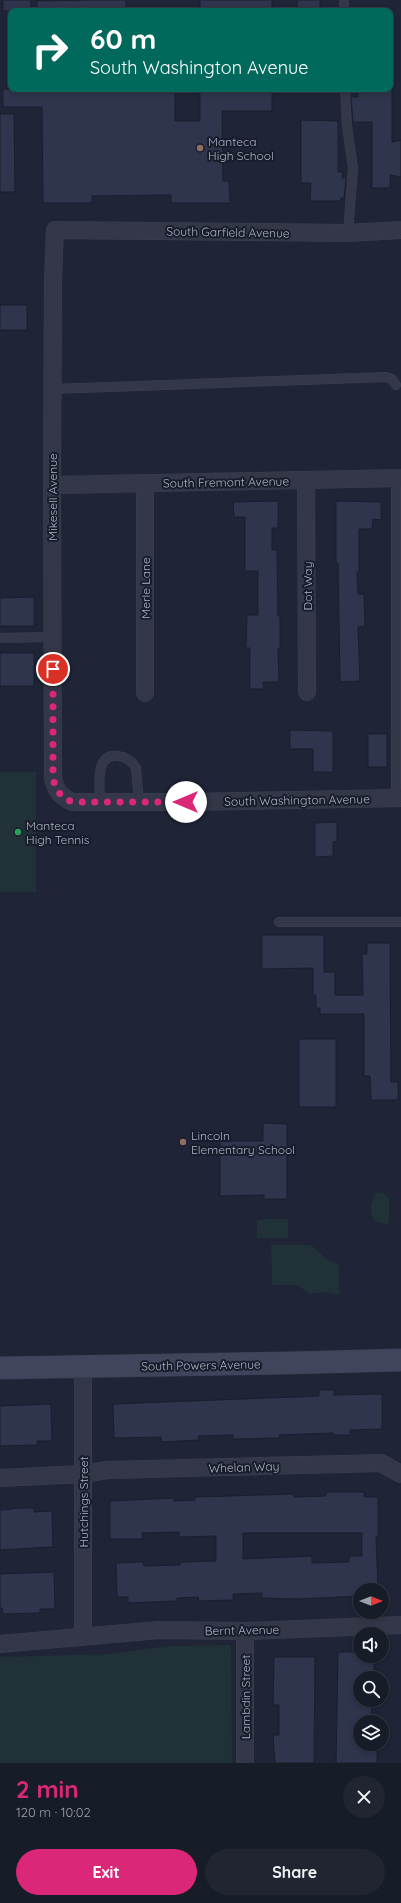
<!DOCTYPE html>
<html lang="en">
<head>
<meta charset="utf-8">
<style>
	body { margin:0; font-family:Quicksand,sans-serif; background:#202531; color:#f1f3f6; height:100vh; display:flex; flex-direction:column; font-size:15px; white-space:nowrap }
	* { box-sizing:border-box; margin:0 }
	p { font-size:13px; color:#9ea1a8 }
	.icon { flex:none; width:22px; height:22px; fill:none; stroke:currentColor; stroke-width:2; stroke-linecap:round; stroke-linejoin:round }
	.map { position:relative; height:1763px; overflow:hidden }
	.sheet { display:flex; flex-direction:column; background:#171c29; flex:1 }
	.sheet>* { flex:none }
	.hud { position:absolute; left:8px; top:8px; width:385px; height:84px; border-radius:8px; box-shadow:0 2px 6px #0003,0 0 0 1px #363a46; background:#00695c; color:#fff; overflow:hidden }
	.needle { width:26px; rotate:90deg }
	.buttons { position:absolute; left:353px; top:1583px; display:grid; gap:8px }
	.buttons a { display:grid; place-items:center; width:36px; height:36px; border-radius:50%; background:#171c29; box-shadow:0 2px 6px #0003,0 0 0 1px #363a46; font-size:20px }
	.pin { position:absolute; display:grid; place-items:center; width:34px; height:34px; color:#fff; margin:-17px; border:2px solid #fff; border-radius:50%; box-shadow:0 1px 4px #0007 }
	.me { position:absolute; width:44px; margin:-22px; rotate:270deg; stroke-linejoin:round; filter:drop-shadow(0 0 3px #0008) }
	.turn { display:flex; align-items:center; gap:14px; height:84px; padding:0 16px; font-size:18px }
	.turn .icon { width:52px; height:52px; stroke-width:2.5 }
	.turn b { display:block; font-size:28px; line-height:34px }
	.round { display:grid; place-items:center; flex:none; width:42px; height:42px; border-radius:21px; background:#202531 }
	.overview { display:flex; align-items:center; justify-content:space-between; height:68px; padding:0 16px }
	h1 { font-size:24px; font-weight:700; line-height:30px; color:#db2777 }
	.cta { display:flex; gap:8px; margin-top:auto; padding:8px 16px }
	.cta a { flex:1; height:46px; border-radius:24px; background:#db2777; color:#fff; font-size:16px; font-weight:700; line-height:46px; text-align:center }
	.cta a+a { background:#202531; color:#f1f3f6 }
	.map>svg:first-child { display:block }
	.green { fill:#213138 }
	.building { fill:#2e354c; stroke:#1a1e2e; fill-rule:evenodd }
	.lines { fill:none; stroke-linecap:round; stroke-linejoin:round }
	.lane-casing { stroke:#3c4051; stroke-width:10 }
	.street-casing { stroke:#3c4051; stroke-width:18 }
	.secondary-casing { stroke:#3c4051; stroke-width:23 }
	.lane { stroke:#333748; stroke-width:9 }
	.street { stroke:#333748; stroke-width:17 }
	.secondary { stroke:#40455b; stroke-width:22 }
	.route { stroke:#db2777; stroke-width:7; stroke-dasharray:0 12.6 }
	.education-dot { fill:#8d6e63; stroke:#181d2c; stroke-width:1.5 }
	.leisure-dot { fill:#2e9e5b; stroke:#181d2c; stroke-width:1.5 }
	.labels { text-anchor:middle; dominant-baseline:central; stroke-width:4; stroke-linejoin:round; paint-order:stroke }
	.poi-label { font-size:12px; fill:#adb1c5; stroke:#181d2c; text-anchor:start }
	.street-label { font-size:12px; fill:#adb1c5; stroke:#181d2c }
</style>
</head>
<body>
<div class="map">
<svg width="401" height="1763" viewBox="0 0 401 1763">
	<rect width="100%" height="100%" fill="#1f2537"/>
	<path class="green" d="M0,772H36V892H0Z
		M377,1192L383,1193L389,1198V1221L388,1224L377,1222C368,1215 370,1201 377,1192Z
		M268,1219H288V1238H257V1221Z
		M271,1245H311L328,1260L339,1265V1295L325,1292L310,1294L297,1285H274L272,1283Z
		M231,1645L232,1763H0V1657L110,1654L167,1646Z"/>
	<path class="building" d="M3,0H31V11H3Z
		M93,0H126V11H37V1Z
		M200,0H272V11H200Z
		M297,0H320V11H297Z
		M3,89H175V121H200V89H272V111H222L223,181H229L230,203H171V195L92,196V203H43L42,107H3Z
		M358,89H392V142L401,140V177L390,175V188H372V122H353L351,97H358Z
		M0,114H14L15,192H0Z
		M301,120L338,121V172H343L342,178H346L344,198H341V201H310L311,183H301Z
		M0,305H27V330H0Z
		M278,501V528H272V550H277L278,616H280V649H278L279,682H263L264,689H250V648H246L247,615H258V571H245V517H234L233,502Z
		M336,501L381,502V520L373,519L372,529H359V572H357L358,594H364L365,626L358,627L360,681L340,682L338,563H336Z
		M34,597V626H0V598Z
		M0,653H34V686H0Z
		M290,730L333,731V772H313V749H290Z
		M368,734H387V767H368Z
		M337,822V841L333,842V856L315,857V823Z
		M262,935H324V972H335V995H363L362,954H367V943H390L391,1082H398V1100H371L370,1076H364V1014H320V1008H316V995H313V968L262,969Z
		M299,1039H336V1107H299Z
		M263,1123L287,1124V1199H264V1195L220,1196V1141H263Z
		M319,1390H334V1395L382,1394V1429L350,1430V1435H333V1433L279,1435V1438L233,1439V1435L198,1436L199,1440L161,1442V1437L114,1438L113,1404L319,1396Z
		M51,1404L52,1441H37V1445L0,1446V1406Z
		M326,1492H364V1497H378V1537H376L378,1589L360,1590V1596L298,1599L262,1598V1593L233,1594V1600L199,1601L198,1597L177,1598V1601L128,1603V1597H117L116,1563L143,1562L144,1566L180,1565V1562L216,1561V1536L179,1537V1532L142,1533L143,1539H110V1501L174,1498V1501L195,1500V1497L293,1494L294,1497L326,1496ZM243,1533H362V1556H349V1562L312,1563V1556L243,1559Z
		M20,1508H34V1512L52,1511L53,1547L0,1550V1510Z
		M54,1572L55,1609H40V1613L3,1614L2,1608H0V1574Z
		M338,1652H360V1656H374V1678H360V1700H372L371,1722H360V1744H377V1763H336Z
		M274,1657H315L314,1763H275L273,1735H279V1705H273Z"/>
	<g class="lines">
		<defs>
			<path id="lane" d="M344,0V11
				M345,89L347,126L353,168L348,233
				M53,389L386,377L392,379L396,385
				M0,638L52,637
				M396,798V478
				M100,802C100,787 94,753 118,756C126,757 132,761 136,768L139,802
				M279,922H401"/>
			<path id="street" d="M401,230L348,233L55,230L53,278L52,485L53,778C56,791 60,796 72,802H186L401,798
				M306,481L307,692
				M145,483V693
				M52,485L401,478
				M83,1367V1636
				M0,1478L83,1474L107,1470L381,1463L401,1474
				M245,1631V1763
				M0,1644L159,1630L245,1631L401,1625"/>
			<path id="secondary" d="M0,1368L287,1363L401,1360"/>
		</defs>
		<use href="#lane" class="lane-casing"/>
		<use href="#street" class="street-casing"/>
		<use href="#secondary" class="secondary-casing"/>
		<use href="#lane" class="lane"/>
		<use href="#street" class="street"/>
		<use href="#secondary" class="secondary"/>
	</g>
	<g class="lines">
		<path class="route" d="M53,669V778C56,791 60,796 72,802H186"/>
	</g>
	<g class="education-dot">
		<circle cx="200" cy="148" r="4"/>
		<circle cx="183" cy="1142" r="4"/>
	</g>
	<circle class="leisure-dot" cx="18" cy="832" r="4"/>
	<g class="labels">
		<g class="poi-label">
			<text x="208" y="141">Manteca<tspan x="208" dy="14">High School</tspan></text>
			<text x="26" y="825">Manteca<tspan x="26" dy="14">High Tennis</tspan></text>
			<text x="191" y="1135">Lincoln<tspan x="191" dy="14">Elementary School</tspan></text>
		</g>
		<g class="street-label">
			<text transform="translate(228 232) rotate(1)">South Garfield Avenue</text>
			<text transform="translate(226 482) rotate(-1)">South Fremont Avenue</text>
			<text transform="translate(52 497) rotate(-90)">Mikesell Avenue</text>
			<text transform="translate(307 586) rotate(-90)">Dot Way</text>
			<text transform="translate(145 588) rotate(-90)">Merle Lane</text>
			<text transform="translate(297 800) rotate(-1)">South Washington Avenue</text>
			<text transform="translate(201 1365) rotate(-1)">South Powers Avenue</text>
			<text transform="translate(244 1467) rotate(-2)">Whelan Way</text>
			<text transform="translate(83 1502) rotate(-90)">Hutchings Street</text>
			<text transform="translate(242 1630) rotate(-1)">Bernt Avenue</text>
			<text transform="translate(245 1697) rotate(-90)">Lambdin Street</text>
		</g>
	</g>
</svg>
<div class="buttons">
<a><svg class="needle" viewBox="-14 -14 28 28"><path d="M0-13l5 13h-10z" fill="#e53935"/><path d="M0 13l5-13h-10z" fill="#9ea1a8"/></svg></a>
<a><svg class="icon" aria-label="sound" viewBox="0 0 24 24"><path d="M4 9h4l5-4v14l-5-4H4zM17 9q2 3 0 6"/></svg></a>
<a><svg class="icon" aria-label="search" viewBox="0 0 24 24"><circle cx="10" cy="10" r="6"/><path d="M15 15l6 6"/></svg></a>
<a><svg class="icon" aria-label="layers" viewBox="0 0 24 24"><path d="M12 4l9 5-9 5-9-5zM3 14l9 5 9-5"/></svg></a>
</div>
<div class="pin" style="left:53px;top:669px;background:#d93025"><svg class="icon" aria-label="arrive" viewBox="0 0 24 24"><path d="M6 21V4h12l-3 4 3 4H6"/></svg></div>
<svg class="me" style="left:186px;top:802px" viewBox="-20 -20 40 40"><circle r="19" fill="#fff"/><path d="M0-13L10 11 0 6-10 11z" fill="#db2777"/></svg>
<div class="hud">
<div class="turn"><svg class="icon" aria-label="right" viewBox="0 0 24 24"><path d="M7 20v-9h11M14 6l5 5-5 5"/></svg><div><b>60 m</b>South Washington Avenue</div></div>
</div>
</div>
<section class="sheet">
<div class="overview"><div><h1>2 min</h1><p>120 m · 10:02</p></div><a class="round"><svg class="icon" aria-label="close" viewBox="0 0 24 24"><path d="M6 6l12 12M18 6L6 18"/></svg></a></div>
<div class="cta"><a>Exit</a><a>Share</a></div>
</section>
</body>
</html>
